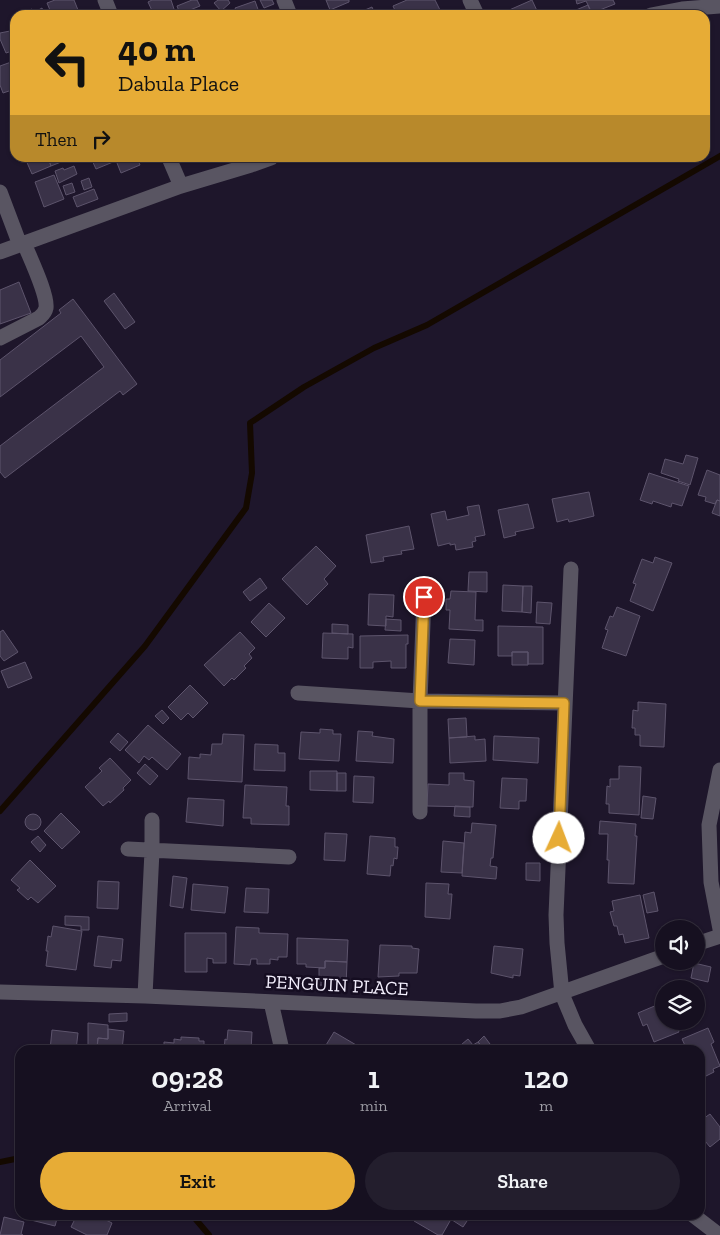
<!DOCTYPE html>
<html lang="en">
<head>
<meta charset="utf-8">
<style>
	body { margin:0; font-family:"Zilla Slab",serif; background:#231e2d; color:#f1f3f6; height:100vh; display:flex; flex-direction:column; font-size:19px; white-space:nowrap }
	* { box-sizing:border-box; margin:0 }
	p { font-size:16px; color:#9e9da5 }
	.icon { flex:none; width:28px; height:28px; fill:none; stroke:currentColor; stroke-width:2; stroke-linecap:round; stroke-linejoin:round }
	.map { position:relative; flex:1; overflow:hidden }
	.sheet { position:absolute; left:15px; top:1045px; width:690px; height:175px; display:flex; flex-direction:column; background:#161020; border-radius:15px; box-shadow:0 1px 4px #0004,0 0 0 1px #35303e }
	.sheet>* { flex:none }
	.hud { position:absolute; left:10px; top:10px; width:700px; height:152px; border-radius:15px; box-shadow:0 1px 4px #0004,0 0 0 1px #35303e; background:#e7ac36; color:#111; overflow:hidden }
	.tools { position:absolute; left:655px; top:920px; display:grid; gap:10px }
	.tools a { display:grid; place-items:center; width:50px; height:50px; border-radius:50%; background:#161020; box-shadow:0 1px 4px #0004,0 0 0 1px #35303e; font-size:25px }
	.pin { position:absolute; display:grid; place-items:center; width:42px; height:42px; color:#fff; margin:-21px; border:2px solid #fff; border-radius:50%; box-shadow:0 1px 5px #0007 }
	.me { position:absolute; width:55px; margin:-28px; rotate:2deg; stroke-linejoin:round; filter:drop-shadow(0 0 4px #0008) }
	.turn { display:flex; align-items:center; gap:18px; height:105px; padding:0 25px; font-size:22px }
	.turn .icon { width:65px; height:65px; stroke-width:2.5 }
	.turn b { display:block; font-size:35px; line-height:42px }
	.then { display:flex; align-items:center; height:48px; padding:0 25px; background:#0003; gap:10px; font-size:19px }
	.eta { display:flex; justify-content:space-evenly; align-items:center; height:85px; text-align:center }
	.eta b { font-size:30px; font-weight:600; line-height:35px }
	.primary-button { display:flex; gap:10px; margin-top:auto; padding:10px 25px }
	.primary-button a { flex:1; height:58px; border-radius:30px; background:#e7ac36; color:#111; font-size:20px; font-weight:600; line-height:58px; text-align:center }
	.primary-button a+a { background:#231e2d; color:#f1f3f6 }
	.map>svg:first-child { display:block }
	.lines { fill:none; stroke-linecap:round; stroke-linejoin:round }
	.stream { stroke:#140900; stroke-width:6 }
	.building { fill:#3a3248; stroke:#5d546c }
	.minor { stroke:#595562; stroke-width:15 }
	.route-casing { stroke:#967023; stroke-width:12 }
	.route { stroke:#e7ac36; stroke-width:9 }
	.labels { text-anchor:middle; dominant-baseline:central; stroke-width:5; stroke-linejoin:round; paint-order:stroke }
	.street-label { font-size:19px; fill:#f3effd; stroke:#150d21 }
</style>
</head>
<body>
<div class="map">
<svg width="720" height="1235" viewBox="0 0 720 1235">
	<rect width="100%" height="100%" fill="#1e162b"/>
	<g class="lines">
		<path class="stream" d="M0,811L145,646L246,508L252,473L250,423L304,387L374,348L427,325L720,156
			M0,1162L20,1158
			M192,1215L209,1235"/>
	</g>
	<path class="building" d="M55,0H74L80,15H52L47,3Z
		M152,0H171L176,15H154L148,2Z
		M192,0H197L200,6L180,14L177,6Z
		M218,0H228L230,3L221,11L214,3Z
		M260,0H272L274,4L264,8Z
		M326,0H349V2L330,10Z
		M407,0H435L440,10L435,12L436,15H397L393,6Z
		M532,0L539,15H509L507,11Z
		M576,0H613L615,4L592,13L586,1L577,4Z
		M255,1L260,15H238L235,8Z
		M588,5L591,13L578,15L576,10Z
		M372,7L375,14L373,15H353Z
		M42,8L45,15H26L25,12L32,9L33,13Z
		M15,30V50L6,53L0,39V33Z
		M14,61L15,89L3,93L0,85V66Z
		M25,158H48L51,166L32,174Z
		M48,158H71L51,166Z
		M91,158H111L113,162L96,169Z
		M115,158H137L140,165L121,173Z
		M74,166L77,174L59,183L55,171L63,168L64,170Z
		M54,175L64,199L44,207L35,182Z
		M89,178L92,187L84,190L81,181Z
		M72,183L75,192L66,195L63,186Z
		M94,189L98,199L77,207L73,197Z
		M19,282L31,313L0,324V290Z
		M114,293L135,322L125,329L104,301Z
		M73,299L137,384L123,395L120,391L5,478L0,472V446L104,367L81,336L0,397V360L61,313L59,310Z
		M686,455L698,458L690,485L678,481L679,479L661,473L665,459L683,464Z
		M707,470L720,475V501L717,500L715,504L705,501L706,497L698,495Z
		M649,473L689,486L682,506L672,503L671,507L653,501L652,504L640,500Z
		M589,492L594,516L569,522L568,519L557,522L552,499Z
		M717,500L720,501V516L712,513Z
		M528,504L534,528L515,532L516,535L504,538L498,510Z
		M479,505L485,535L475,537L476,541L472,542L473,547L456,550L455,544L450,545V543L438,546L431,514L445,511L447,520L469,515L467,507Z
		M409,526L414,549L401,551L402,554L383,557L384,561L371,563L366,535Z
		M316,546L336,566L324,579L328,584L307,605L282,579Z
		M655,557L672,563L653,611L630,601L636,584L633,583L642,559L653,563Z
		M469,572H487V592L468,591Z
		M260,578L267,588L250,601L243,592Z
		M503,585L523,586L522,612L502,611Z
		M523,586H532L531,613L522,612Z
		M451,591L476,592L475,620H483V631L449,629L450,610H446V599H450Z
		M369,594L394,595L393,617L386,616V626L368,625Z
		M537,602L552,603L550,624L536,623Z
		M269,603L285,618L266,637L251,622Z
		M617,607L640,616L626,656L602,648L608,630L605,629L610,616L613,617Z
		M386,619L401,620V631L385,630Z
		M332,624L348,625V634L332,633Z
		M498,626L543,627V664H528V652H512V656H498Z
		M3,630L18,652L4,661L0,656V632Z
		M240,632L255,648L249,654L252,658L244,666L246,668L234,680L232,678L224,686L204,665Z
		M323,633L353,634V648L348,647V659L322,658Z
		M408,635V644H406V668H391V661L373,662V668H360V636Z
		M450,639L475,640L474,665L448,663Z
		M512,652H528V665H512Z
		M25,662L32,678L8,688L1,671Z
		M190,685L208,703L193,718L188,713L181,720L168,707Z
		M638,702L666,704L664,747L640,746V735H635V728H632L633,710L638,711Z
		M162,710L169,718L163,724L155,716Z
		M466,718L467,737L449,738L448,719Z
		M148,725L181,754L167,770L152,757L149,760L144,756L139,763L125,750Z
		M320,729L333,730V734H341L339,761L299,759L301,732L320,733Z
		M358,731L373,732L372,736L394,739L393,763L356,761Z
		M118,733L128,742L120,751L110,742Z
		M223,734L244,735L242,782L188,779L189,757L200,758V754L211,755L212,744H222Z
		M475,736V740L485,739L486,761L450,763L449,738Z
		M494,736L539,738L538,763L493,760Z
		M255,744L278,745V753H285V771L254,770Z
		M110,758L131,780L123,788L124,790L110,803L109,801L103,806L85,787L102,771L99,768Z
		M145,764L158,776L150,785L137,773Z
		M619,766L641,767L639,815L609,813V804H606L607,786L610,787V779H619Z
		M310,771H337V791L310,790Z
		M337,773H346V791H337Z
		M449,773H464V780L474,781L473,807L427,806L428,784L449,785Z
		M354,776L374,777L373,803L353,802Z
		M502,778L527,779L526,801H519V809L500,808Z
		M245,785L287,787L286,806H289V825L251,824V818H243Z
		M643,796L656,798L653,819L641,818Z
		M188,798L224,800L223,826L186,822Z
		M455,806L470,807V817L454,816Z
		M61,813L80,832L62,849L44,831Z
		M25 822a8 8 0 1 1 16 0a8 8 0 1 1-16 0Z
		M600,821L636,824L635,836H637L634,884L608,883L609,860H607L608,834H599Z
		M472,823L496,825L493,858H491L490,866L497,867L496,879L462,876L465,832L471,833Z
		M325,833L347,834L345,861L324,860Z
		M38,836L46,845L40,852L31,842Z
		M370,836L395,838V847H398L397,859L394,858L393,866L391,865L390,876L367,874Z
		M443,841L464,843L462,873L441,872Z
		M30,860L56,886L38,903L31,897L28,900L17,890L20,888L11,880Z
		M526,863H540V881L526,880Z
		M173,876L187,878L183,908L170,906Z
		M98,881L119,882L118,909L97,908Z
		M426,883L449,884L448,894H452L450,919L425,917Z
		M193,884L228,887L225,913L191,910Z
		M246,888L269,889L268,913L244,912Z
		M654,892L658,911L647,913L643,895Z
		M640,895L649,938L625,943L623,934L619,935L617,926H614L610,912L614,911L612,901Z
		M65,916L89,917V930H81V926L65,925Z
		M53,926L82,931L76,970L46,966L48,951H46L48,936L51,937Z
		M236,927L259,928V933L288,934L287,957H278V960L270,959V964H257V959H251L250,965L234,964Z
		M185,933H226V963H213V959L207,958V972H185Z
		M98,936L123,939L121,961L112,960L111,968L94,966Z
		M297,938L348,940L347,962L325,961V968L306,967V964H297Z
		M380,945L412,946V948L419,949L417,973H399V976L378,977Z
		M494,946L523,949L520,976L513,975V978L491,973Z
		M325,961L347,962L346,986L319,985V968H325Z
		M694,963L711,967L708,982L691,978Z
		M664,1002V1021H675L679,1032L654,1042L647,1024L643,1026L638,1013Z
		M127,1013V1021L109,1022V1014Z
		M88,1023L108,1025V1039L98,1038L97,1047L88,1046Z
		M708,1028L714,1042L711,1044L720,1066L713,1069L714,1072L704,1077L705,1081L700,1083V1050H687L682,1039Z
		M108,1029L124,1031L122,1050H97L98,1038L108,1039Z
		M52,1030L78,1033L76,1050H50Z
		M228,1030L252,1032L251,1050H224L225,1039L227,1040Z
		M334,1032L363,1049L362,1050H323Z
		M484,1036L493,1048L490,1050H485L478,1042Z
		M181,1037L199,1038V1041H204V1050H164V1042L174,1043V1039L181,1040Z
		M468,1039L473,1045L478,1042L485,1050H455Z
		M710,1114L720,1127V1139L710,1147L700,1135V1121Z
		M24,1215H58L55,1226L23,1218Z
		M77,1215H96L112,1223L107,1235H87L71,1227Z
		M418,1215H443L442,1217L450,1221L442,1235H438L414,1221Z
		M451,1215H471L463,1227L449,1218Z
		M4,1217L24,1222L21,1234L23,1235H0Z"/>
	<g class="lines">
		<path class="minor" d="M105,0L111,15
			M284,0L290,15
			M470,0L477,15
			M651,15L682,9L720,6
			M169,158L181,186
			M0,192L20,245
			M0,252L181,186L251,165L271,158
			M0,338L39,318C42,315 45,313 46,308C48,295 30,258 24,243
			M571,569L556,915L557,943L562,994L575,1025L589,1050
			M298,693L420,701L565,703
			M720,770L709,825L711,882L720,929
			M420,812V701L424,597
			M128,849L289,857
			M696,944L720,936
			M0,992L145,996L476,1011H500L521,1007L664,956
			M145,996L152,851V820
			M271,1002L282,1050
			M693,1215L719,1235"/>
	</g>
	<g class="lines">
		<defs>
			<path id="route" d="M424,597L420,701L564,703L559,838"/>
		</defs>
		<use href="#route" class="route-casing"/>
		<use href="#route" class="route"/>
	</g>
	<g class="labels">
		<g class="street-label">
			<text transform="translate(337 985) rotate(3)">PENGUIN PLACE</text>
		</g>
	</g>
</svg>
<div class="tools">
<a><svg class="icon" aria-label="sound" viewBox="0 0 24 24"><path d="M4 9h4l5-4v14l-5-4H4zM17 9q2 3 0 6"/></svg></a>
<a><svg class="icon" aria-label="layers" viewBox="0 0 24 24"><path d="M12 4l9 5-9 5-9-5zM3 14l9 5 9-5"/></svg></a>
</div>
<div class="pin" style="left:424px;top:597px;background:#d93025"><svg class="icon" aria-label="arrive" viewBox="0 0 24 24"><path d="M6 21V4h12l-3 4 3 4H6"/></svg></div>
<svg class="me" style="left:559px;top:838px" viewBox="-20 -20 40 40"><circle r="19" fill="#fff"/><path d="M0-13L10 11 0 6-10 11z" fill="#e7ac36"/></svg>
<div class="hud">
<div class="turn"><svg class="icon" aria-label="left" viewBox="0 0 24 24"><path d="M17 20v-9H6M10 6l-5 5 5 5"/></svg><div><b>40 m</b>Dabula Place</div></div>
<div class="then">Then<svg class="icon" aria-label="right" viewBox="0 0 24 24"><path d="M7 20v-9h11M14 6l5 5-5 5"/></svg></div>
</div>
<section class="sheet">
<div class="eta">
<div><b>09:28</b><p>Arrival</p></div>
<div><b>1</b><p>min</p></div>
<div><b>120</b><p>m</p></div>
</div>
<div class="primary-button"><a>Exit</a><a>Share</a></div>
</section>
</div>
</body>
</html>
